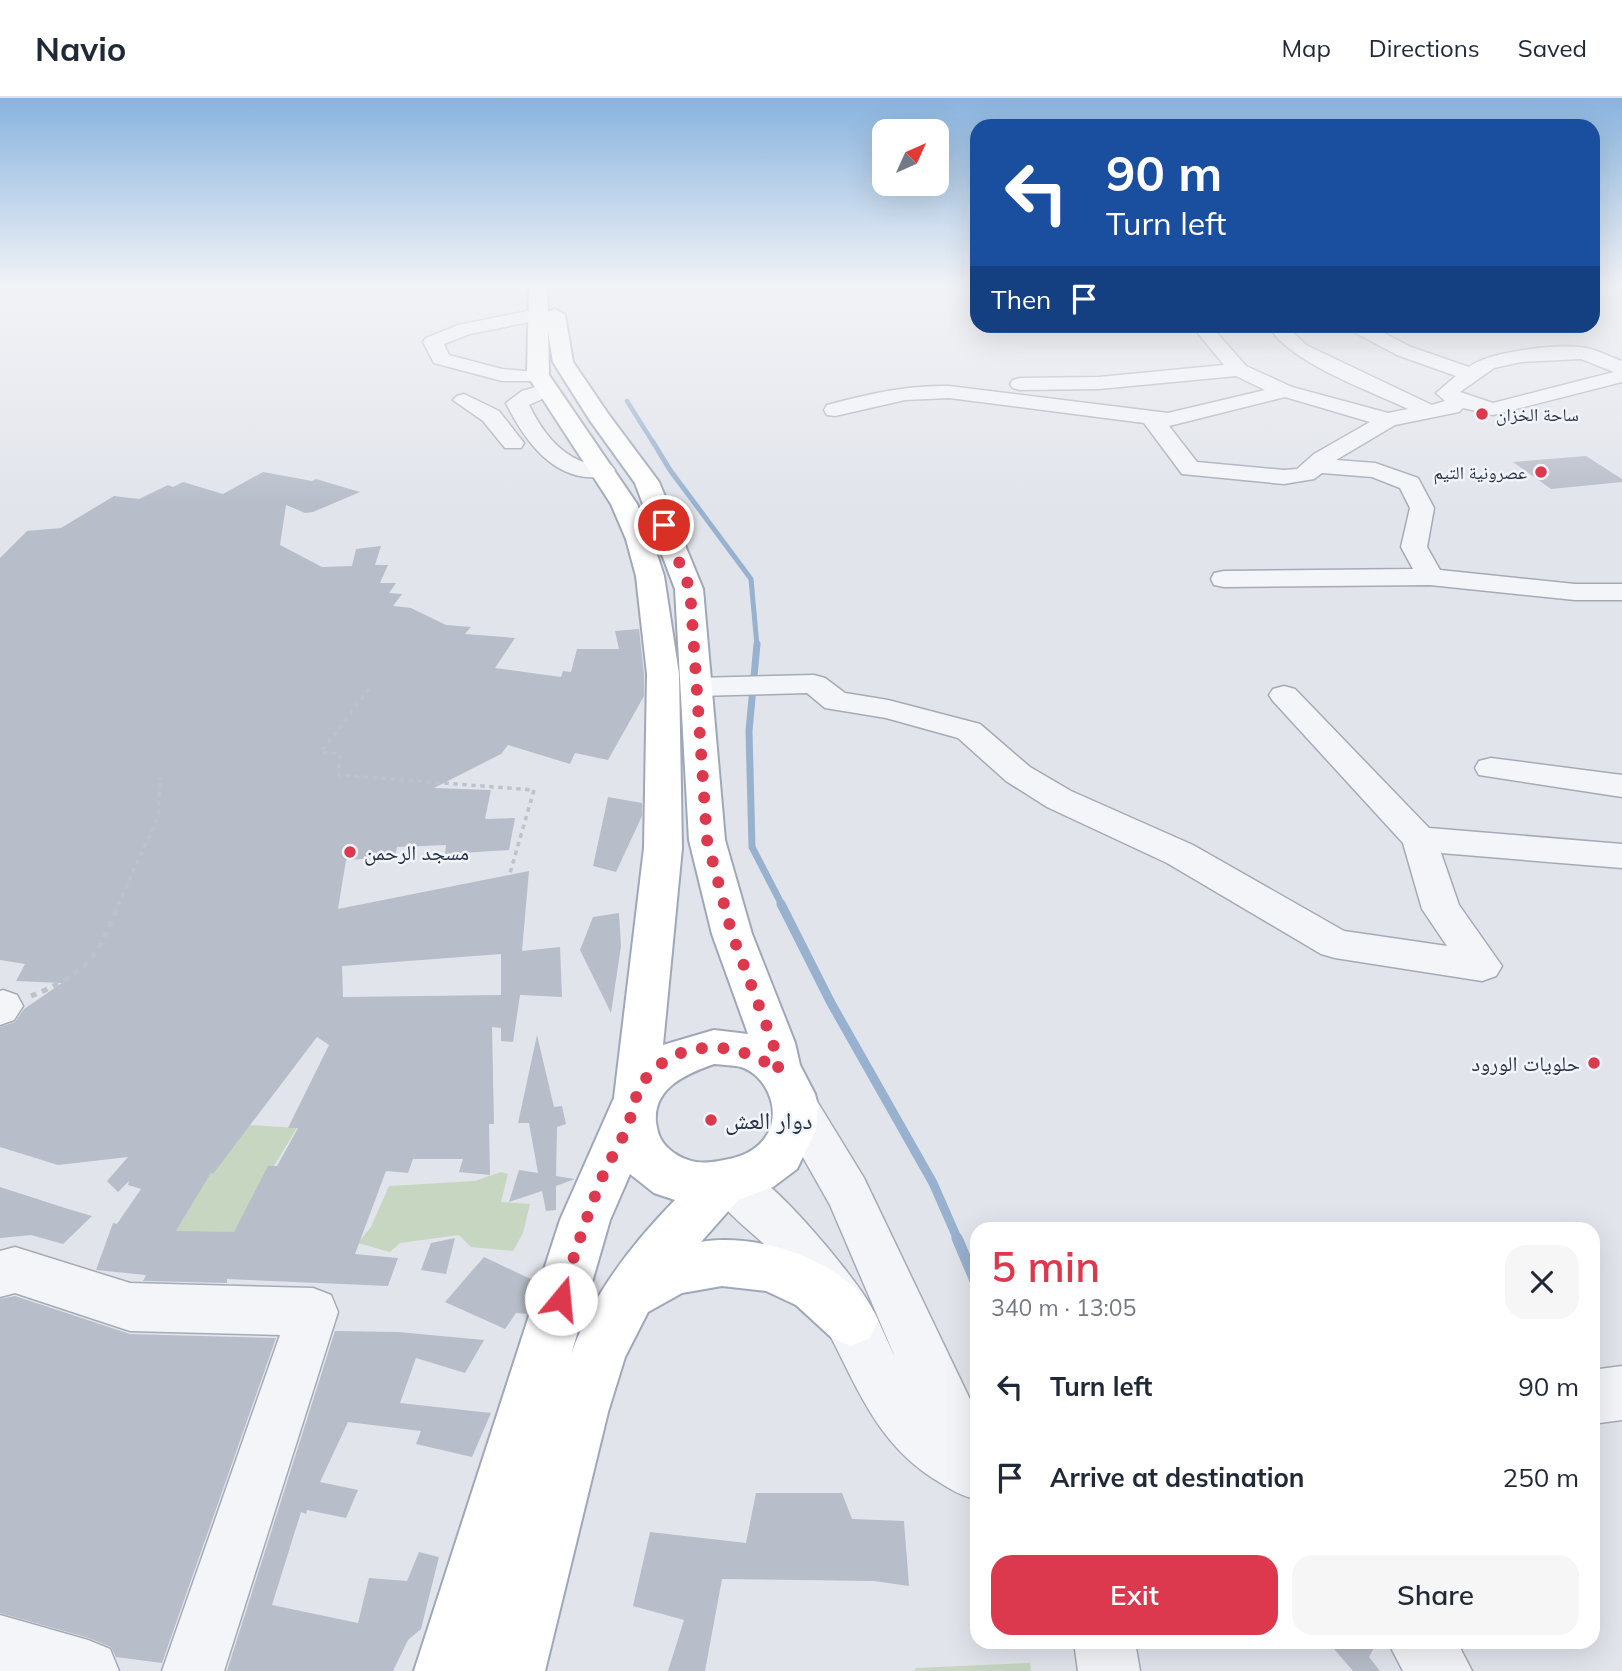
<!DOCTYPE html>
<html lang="en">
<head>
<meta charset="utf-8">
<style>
	body { margin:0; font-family:Mulish,"Noto Naskh Arabic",sans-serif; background:#f6f6f7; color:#1f2937; height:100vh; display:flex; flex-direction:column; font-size:26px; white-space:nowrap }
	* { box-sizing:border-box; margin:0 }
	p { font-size:23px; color:#747a83 }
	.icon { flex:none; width:38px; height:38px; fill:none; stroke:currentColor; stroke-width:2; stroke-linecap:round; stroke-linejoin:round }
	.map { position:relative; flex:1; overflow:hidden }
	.side { position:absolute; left:970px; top:1124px; width:630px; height:427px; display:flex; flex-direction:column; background:#fff; border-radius:21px; box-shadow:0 7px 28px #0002 }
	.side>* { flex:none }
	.banner { position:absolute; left:970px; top:21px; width:630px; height:214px; border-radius:21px; box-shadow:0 7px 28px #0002; background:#1a4fa0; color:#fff; overflow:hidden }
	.needle { width:46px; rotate:45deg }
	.fabs { position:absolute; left:872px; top:21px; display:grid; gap:14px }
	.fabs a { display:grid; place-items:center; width:77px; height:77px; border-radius:14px; background:#fff; box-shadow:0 7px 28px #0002; font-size:35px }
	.pin { position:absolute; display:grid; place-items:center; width:60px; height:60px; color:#fff; margin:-30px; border:4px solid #fff; border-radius:50%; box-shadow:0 2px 7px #0007 }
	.me { position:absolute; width:77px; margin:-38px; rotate:17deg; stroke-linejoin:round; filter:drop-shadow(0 0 5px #0008) }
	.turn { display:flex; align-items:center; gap:24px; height:147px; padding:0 21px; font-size:32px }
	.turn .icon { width:91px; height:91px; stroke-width:2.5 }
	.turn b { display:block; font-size:49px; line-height:60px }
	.then { display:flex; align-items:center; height:66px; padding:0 21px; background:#0003; gap:14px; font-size:26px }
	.round { display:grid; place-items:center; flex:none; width:74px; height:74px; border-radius:21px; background:#f6f6f7 }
	.head { display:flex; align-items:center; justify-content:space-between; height:119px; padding:0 21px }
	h1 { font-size:42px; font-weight:600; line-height:52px; color:#dd394e }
	.primary-button { display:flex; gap:14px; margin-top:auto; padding:14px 21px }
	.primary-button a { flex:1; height:80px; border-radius:21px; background:#dd394e; color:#fff; font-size:28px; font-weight:600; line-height:80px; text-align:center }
	.primary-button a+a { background:#f6f6f7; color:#1f2937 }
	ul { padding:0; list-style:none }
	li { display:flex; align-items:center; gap:21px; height:91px; padding:0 21px }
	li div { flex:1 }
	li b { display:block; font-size:26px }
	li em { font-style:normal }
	header { display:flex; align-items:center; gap:42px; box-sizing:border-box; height:98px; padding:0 35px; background:#fff; border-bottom:2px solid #e0e1e3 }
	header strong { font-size:33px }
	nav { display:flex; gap:38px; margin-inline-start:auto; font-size:24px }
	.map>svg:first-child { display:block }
	.green { fill:#c6d6c1 }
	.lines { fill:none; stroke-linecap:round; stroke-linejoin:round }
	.stream-far4 { stroke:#98b1cf; stroke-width:4.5 }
	.stream-far3 { stroke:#98b1cf; stroke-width:5 }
	.stream-far2 { stroke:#98b1cf; stroke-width:7 }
	.stream-far1 { stroke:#98b1cf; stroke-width:9 }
	.stream { stroke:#98b1cf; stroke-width:11 }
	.building { fill:#b7bdc9; fill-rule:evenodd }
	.minor-casing { stroke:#a5abb6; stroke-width:3 }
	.major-casing { stroke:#9fa8b8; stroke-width:4 }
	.path-far1 { stroke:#bfc2ca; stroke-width:3.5; stroke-dasharray:4.5 4.5; stroke-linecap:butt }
	.path { stroke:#bfc2ca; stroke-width:5; stroke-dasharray:6 6; stroke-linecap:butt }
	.minor { fill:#f4f5f9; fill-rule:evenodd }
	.major { fill:#fff; fill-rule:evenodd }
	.route { stroke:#dd394e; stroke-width:12; stroke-dasharray:0 21.6 }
	.poi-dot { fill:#dd394e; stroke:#f1f4f8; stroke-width:2.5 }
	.labels { text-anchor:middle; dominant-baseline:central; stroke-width:5; stroke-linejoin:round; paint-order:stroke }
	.far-poi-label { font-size:18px; fill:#273145; stroke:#f1f4f8; text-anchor:start }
	.poi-label { font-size:21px; fill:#273145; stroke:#f1f4f8; text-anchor:start }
	.near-poi-label { font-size:24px; fill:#273145; stroke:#f1f4f8; text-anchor:start }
</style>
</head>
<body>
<header>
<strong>Navio</strong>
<nav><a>Map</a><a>Directions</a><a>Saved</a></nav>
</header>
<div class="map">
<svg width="1622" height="1573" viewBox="0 0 1622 1573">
	<rect width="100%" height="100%" fill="#e1e4eb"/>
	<path class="green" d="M248,1027L297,1030L234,1134L173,1138L209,1078Z
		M501,1074L508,1076L501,1104L530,1106L523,1135L513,1153L471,1149L459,1137L400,1145L390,1154L358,1145L371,1129L389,1088L475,1083Z
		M1030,1565L1031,1573H914L916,1570Z"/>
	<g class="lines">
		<path class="stream-far4" d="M627,303L654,346"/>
		<path class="stream-far3" d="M653,344L670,372L751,481L757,548"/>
		<path class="stream-far2" d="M757,546L749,633L752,749L782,807"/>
		<path class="stream-far1" d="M781,806L831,905L933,1085L958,1142"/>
		<path class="stream" d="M957,1140L976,1185"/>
	</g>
	<path class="building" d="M1586,358L1622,381V384L1551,391L1513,364Z
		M263,374L312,383L316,381L360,394L313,414L305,415L286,407L280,447L322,469L352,468L356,451L381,448L375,467H388L380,485H396L389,495L402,496L393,508L411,510L446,527L471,529L465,536L515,540L495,570L561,579L563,573L571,574L577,551H619L615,533L639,531L644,576V598L608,662L575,655L570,666L508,647L501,656L434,690L491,692L485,721L515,720L509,752L445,756L446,747L397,749L395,759L346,762L338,811L529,773L522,853L560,849L562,899L520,897L513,944L501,943V930L492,929L494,1026H489L490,1077L459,1074L463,1061H413L408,1075L386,1073L355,1156L398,1160L388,1188L227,1181V1185L143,1183L146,1177L96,1172L113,1125L117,1126L141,1091L128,1087L129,1083L118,1094L107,1083L128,1059L58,1067L0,1049V929L15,924L24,911L62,885L16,883L25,866L0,862V460L27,433L61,430L114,398L139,401L168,387L173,389L183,384L223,396ZM501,856V897L343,899L342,868ZM317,939L329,947L288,1030H298L277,1068H268L234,1134L176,1133L211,1075L213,1076Z
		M608,699L642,705V718L616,774L593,768Z
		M619,815L621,848L611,915L580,852L593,819Z
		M537,937L554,1009L562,1008L566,1026L557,1029L556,1078L575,1081L556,1088V1112L546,1113L542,1093L509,1104L519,1072L538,1075L529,1025H518Z
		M0,1089L65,1110L92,1118L63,1146L31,1137L0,1140Z
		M455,1140L446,1176L421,1172L431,1145Z
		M484,1159L537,1184L527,1216L516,1215L505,1231L445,1204Z
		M15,1198L130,1236L276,1240L162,1565L116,1559L111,1549L89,1540L0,1515V1201Z
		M335,1233L398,1234L484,1242L465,1275L416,1260L400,1305L491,1315L472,1359L416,1346L421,1333L348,1324L320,1384L358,1392L346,1420L307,1412L306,1416L301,1414L272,1507L358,1525L369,1480L407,1483L419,1454L439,1459L421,1531L408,1542L393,1573H227Z
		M756,1395H842L852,1421L904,1423L909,1488L874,1483L722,1481L705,1573H668L684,1522L633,1508L650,1434L746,1445Z
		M1328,1544H1377L1369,1559L1380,1573H1353Z"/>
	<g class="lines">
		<defs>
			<path id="minor" d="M538,211L544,213L547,217L544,221L470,236L444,246L449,257L502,271L546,275L549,279L546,283H502L434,265L423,244L426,240L458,227Z
				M1192,228H1211L1246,268L1292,289L1388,315L1408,311C1368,292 1296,267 1271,232L1273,228H1287L1306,247L1432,307L1445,303L1436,295L1456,278L1397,257L1350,232L1348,228H1370L1411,249L1469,269C1490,253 1560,245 1586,250C1598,252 1610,259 1622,263V284L1493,317L1463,310L1459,314L1395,327L1336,362L1375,365L1418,380L1434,410L1427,449L1440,472L1575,486H1622V502H1575L1430,487L1224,489L1214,487L1211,481L1214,475L1224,473L1413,471L1401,449L1410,410L1400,390L1372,379L1322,375L1314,381L1284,386L1182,376L1144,325L949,300L905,302L835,318L827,317L824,312L827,307C868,296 907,287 949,288L1168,315L1265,292L1236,278L1099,291L1020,292L1013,290L1010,286L1013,282L1020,280L1099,279L1224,267ZM1581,261L1614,274L1493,305L1460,294L1494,270L1521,264ZM1285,299L1370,324L1314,356L1297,371L1284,372L1197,364L1169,328Z
				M546,286L553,288L556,292L553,296L529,307C541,331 556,353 583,364C591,367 602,365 611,367L615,372L611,377C559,390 526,346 506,305L522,293Z
				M464,296L499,313L524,345L521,350H505L483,323L453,302L457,298Z
				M814,577L825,580L845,595L888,602L980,626L1030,669L1071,693L1193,747L1344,833L1447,848L1422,811L1403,745L1273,603L1269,597L1273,591L1284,588L1295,591L1429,730L1622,746V770L1441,755L1459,807L1502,868L1496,878L1482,883L1335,860L1321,856L1167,765L1047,709L1006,683L958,640L886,620L825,610L807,595L696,598L685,595L681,589L685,583L696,580Z
				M1491,660L1622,677V699L1479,677L1475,670L1479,663Z
				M3,892L17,897L23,908L14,922L0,927V893Z
				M796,990L812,995L864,1080L976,1314V1401C963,1399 950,1391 939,1384C862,1338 850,1259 803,1191C795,1180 786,1168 776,1158C754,1134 722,1115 708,1085L715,1071C719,1069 725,1065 730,1065C761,1063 853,1177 869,1205C879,1222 886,1241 895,1259L830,1107L774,1008L780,995Z
				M15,1149L130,1185L313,1190L331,1197L338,1214L224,1573H162L280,1237L130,1233L15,1195L0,1199V1153Z
				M1622,1268V1322L1592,1326V1272Z
				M0,1517L88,1542L110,1551L119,1573H0Z
				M1074,1544H1135L1140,1573H1078Z
				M1388,1544H1457L1472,1573H1403Z"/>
			<path id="major" d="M529,189H547L548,214L555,211L565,217L573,264L609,317L659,384L703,491L725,742L752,836L795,945L800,967L815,996L818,1008L816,1032L797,1071L773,1089L738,1102L701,1144C759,1134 853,1164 878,1222L870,1240L851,1248L832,1240L796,1207L766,1193L722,1188L682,1195L648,1214L625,1259L608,1314L545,1573H414L560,1122L614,1000L644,750L647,576L636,478L626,441L611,406L527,277ZM548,233L553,264L589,321L635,385L675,491L689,742L712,836L748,936L714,932L663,947L682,750L679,576L664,478L652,441L637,406L549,277ZM714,966C723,967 732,967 741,969C766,977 781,1011 768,1035C758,1054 738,1060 719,1063C702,1066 689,1065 674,1055C662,1046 658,1039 656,1024C653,990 686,976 714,966ZM630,1076L654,1095L675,1102C632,1146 591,1198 571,1257L610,1122Z"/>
		</defs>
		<use href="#minor" class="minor-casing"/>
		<use href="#major" class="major-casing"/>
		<path class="path-far1" d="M369,591L321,654L340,656L339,677L534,692L510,775
			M118,807L158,719L160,680"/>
		<path class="path" d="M31,898C54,889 85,873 98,851C107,837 112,820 119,806"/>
		<use href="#minor" class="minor"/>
		<use href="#major" class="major"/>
	</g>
	<linearGradient id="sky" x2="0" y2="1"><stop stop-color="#88b3de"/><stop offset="0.46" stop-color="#f2f3f6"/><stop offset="1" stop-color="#f2f3f6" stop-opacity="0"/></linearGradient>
	<rect width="1622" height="409" fill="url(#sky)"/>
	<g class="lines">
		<path class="route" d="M561,1201C573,1160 586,1120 602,1080C610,1060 624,1041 630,1021C635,1005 636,991 648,978C683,938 741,944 779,973L773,945L732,836L707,742L690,491L664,427"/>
	</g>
	<g class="poi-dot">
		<circle cx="1482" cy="316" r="7"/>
		<circle cx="1541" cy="374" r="7"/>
		<circle cx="350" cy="754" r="7"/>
		<circle cx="1594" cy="965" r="7"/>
		<circle cx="711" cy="1022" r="7"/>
	</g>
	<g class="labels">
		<g class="far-poi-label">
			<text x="1496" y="316">ساحة الخزان</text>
			<text x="1527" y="374" text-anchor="end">عصرونية التيم</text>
		</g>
		<g class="poi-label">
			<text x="364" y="754">مسجد الرحمن</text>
			<text x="1580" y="965" text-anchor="end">حلويات الورود</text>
		</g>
		<g class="near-poi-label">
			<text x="725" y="1022">دوار العش</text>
		</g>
	</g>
</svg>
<div class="fabs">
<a><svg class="needle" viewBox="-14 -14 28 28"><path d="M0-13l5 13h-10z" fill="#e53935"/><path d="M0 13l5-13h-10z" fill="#747a83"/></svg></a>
</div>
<div class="pin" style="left:664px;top:427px;background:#d93025"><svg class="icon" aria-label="arrive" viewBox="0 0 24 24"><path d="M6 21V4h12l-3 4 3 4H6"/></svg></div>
<svg class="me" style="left:561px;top:1201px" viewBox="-20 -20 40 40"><circle r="19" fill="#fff"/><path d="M0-13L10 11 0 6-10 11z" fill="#dd394e"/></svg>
<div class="banner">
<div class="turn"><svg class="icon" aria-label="left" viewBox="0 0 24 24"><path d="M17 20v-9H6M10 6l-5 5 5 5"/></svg><div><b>90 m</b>Turn left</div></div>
<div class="then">Then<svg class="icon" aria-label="arrive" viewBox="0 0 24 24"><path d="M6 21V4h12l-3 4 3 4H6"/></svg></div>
</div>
<section class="side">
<div class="head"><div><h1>5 min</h1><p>340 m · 13:05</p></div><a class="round"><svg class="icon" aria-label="close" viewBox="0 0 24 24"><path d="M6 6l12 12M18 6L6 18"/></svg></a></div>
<ul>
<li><svg class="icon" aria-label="left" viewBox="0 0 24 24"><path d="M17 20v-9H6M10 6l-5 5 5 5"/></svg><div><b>Turn left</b></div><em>90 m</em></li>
<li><svg class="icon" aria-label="arrive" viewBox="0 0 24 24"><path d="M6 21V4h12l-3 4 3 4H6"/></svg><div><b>Arrive at destination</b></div><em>250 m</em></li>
</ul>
<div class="primary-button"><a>Exit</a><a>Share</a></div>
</section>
</div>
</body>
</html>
